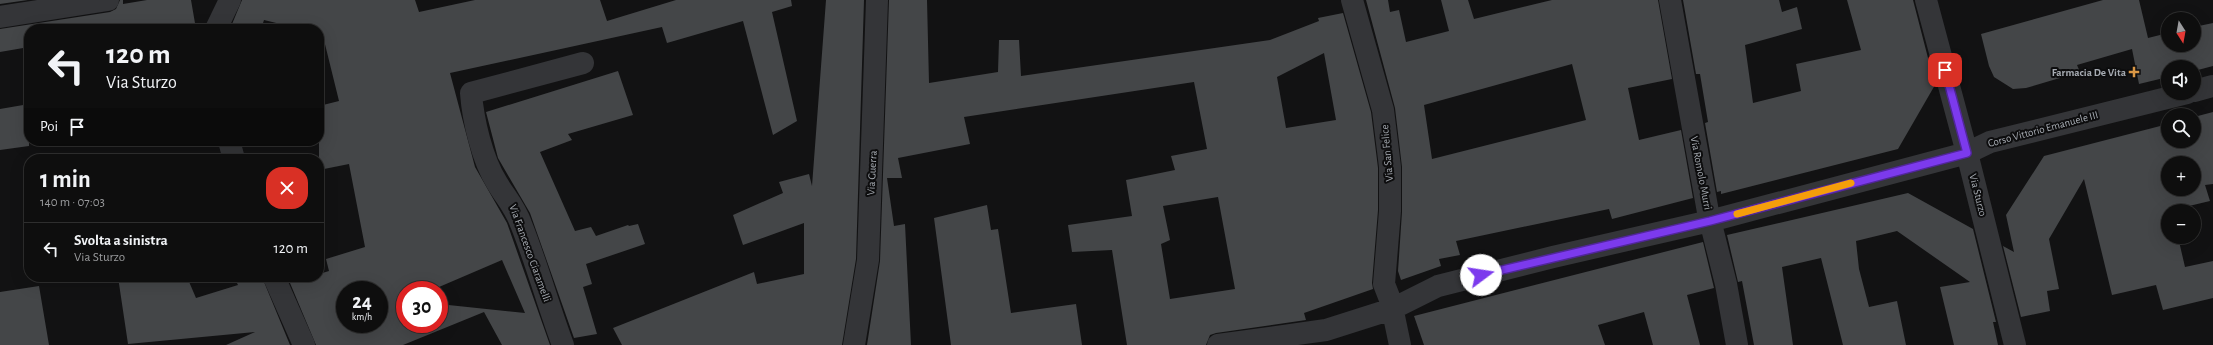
<!DOCTYPE html>
<html lang="it">
<head>
<meta charset="utf-8">
<style>
	body { margin:0; font-family:"Alegreya Sans",sans-serif; background:#1c1c1c; color:#f1f3f6; height:100vh; display:flex; flex-direction:column; font-size:15px; white-space:nowrap }
	* { box-sizing:border-box; margin:0 }
	p { font-size:13px; color:#9b9c9e }
	.icon { flex:none; width:22px; height:22px; fill:none; stroke:currentColor; stroke-width:2; stroke-linecap:round; stroke-linejoin:round }
	.map { position:relative; flex:1; overflow:hidden }
	.sheet { position:absolute; left:24px; top:154px; width:300px; height:128px; display:flex; flex-direction:column; background:#0e0e0e; border-radius:16px; box-shadow:0 4px 16px #0002,0 0 0 1px #2e2e2e }
	.sheet>* { flex:none }
	.top-card { position:absolute; left:24px; top:24px; width:300px; height:122px; border-radius:16px; box-shadow:0 4px 16px #0002,0 0 0 1px #2e2e2e; background:#0e0e0e; color:#f1f3f6; overflow:hidden }
	.needle { width:26px; rotate:169deg }
	.controls { position:absolute; left:2161px; top:12px; display:grid; gap:8px }
	.controls a { display:grid; place-items:center; width:40px; height:40px; border-radius:50%; background:#0e0e0e; box-shadow:0 4px 16px #0002,0 0 0 1px #2e2e2e; font-size:20px }
	.speed { position:absolute; left:336px; top:281px; display:flex; gap:8px; font-size:20px; font-weight:700; text-align:center }
	.speed>* { display:grid; place-content:center; width:52px; height:52px; border-radius:50%; background:#0e0e0e; box-shadow:0 4px 16px #0002,0 0 0 1px #2e2e2e; line-height:1 }
	.speed small { font-size:10px; font-weight:400 }
	.speed .limit { border:6px solid #d22; background:#fff; color:#111 }
	.pin { position:absolute; display:grid; place-items:center; width:34px; height:34px; color:#fff; margin:-17px; border-radius:8px; box-shadow:0 2px 6px #0006 }
	.me { position:absolute; width:44px; margin:-22px; rotate:76deg; stroke-linejoin:round; filter:drop-shadow(0 0 3px #0008) }
	.turn { display:flex; align-items:center; gap:14px; height:84px; padding:0 16px; font-size:18px }
	.turn .icon { width:52px; height:52px; stroke-width:2.5 }
	.turn b { display:block; font-size:28px; line-height:34px }
	.then { display:flex; align-items:center; height:38px; padding:0 16px; background:#0003; gap:8px; font-size:15px }
	.round { display:grid; place-items:center; flex:none; width:42px; height:42px; border-radius:16px; background:#1c1c1c }
	.summary { display:flex; align-items:center; justify-content:space-between; height:68px; padding:0 16px }
	h1 { font-size:24px; font-weight:600; line-height:30px }
	ul { padding:0; list-style:none }
	li { display:flex; align-items:center; gap:12px; height:52px; padding:0 16px; border-top:1px solid #2e2e2e }
	li div { flex:1 }
	li b { display:block; font-size:15px }
	li em { font-style:normal }
	.map>svg:first-child { display:block }
	.building { fill:#444648; fill-rule:evenodd }
	.lines { fill:none; stroke-linecap:round; stroke-linejoin:round }
	.minor { stroke:#343538; stroke-width:22 }
	.route-casing { stroke:#51269a; stroke-width:10 }
	.route { stroke:#7c3aed; stroke-width:7 }
	.slow { stroke:#f59e0b; stroke-width:7 }
	.poi-dot { fill:#d99745; stroke:#0d0d0e; stroke-width:1.5 }
	.labels { text-anchor:middle; dominant-baseline:central; stroke-width:4; stroke-linejoin:round; paint-order:stroke }
	.poi-label { font-size:11px; font-weight:bold; fill:#a6abb2; stroke:#0d0d0e; text-anchor:end }
	.street-label { font-size:11px; fill:#a6abb2; stroke:#0d0d0e }
</style>
</head>
<body>
<div class="map">
<svg width="2213" height="345" viewBox="0 0 2213 345">
	<rect width="100%" height="100%" fill="#121213"/>
	<path class="building" d="M0,0H28L0,4Z
		M120,0H123V4L147,0H191L196,29H29V47L0,52V29L110,12L116,9Z
		M242,0H415L419,12L475,0H600L607,21L676,0H791L792,6L772,12L797,121L773,135L743,21L667,43L662,27L450,73L475,167L507,223L550,345H502L484,312L403,345H316L290,283L310,277H319V274L329,271L326,259L365,247L349,164L319,170V106L339,101L322,32L319,31V29H301L264,20L261,29H230ZM502,260L525,313L439,304V324H405V290H432ZM345,290H379V324H345Z
		M826,0H864L856,259L842,345H622L613,328L754,272L757,284L804,274V223L743,245L733,215L783,193L779,182L809,174L812,186Z
		M889,0H927L929,83L998,72L999,40H1019L1021,76L1270,40L1319,21L1318,18L1343,13L1371,112L1378,168V210L1372,283L1373,289L1304,313L1306,320L1216,333L1210,335L1206,345H1127L1112,250L1072,252L1068,225L1132,216L1126,180L1175,170L1171,156L1207,149L1194,82L964,117L970,144L898,158L902,178H887L894,226L905,224L911,345H867L880,261ZM1324,53L1336,120L1286,128L1277,77ZM1218,197L1235,289L1170,299L1161,244L1170,240L1163,206Z
		M1366,0H1388L1390,12L1399,10L1406,42L1449,31L1441,0H1468L1474,19L1552,0H1658L1672,79L1628,88L1639,140L1681,130L1693,198L1612,219L1609,209L1456,241L1460,255L1439,259L1441,266L1401,280L1398,271L1402,212V167L1395,108ZM1572,64L1586,120L1432,159L1424,105Z
		M1683,0H1779L1782,12L1797,7L1802,29L1745,45L1753,103L1801,91L1796,64L1861,50L1847,0H1913L1935,85L1898,149L1721,194V191L1717,192L1705,123L1708,122L1700,74H1696Z
		M2103,0H2139L2148,38L2168,33V45H2194V27L2213,23V66L2194,71V67H2168V77L2139,84L2132,49L2077,65L2080,72L2026,88L2013,89L1994,77L1989,66L1981,34Z
		M618,71L633,115L568,134L572,140L540,152L575,231L591,227L596,236L628,225L629,226L638,224L645,244L586,264L592,284L583,287L597,334L574,338L530,213L498,158L486,112Z
		M29,104V146L0,150V109Z
		M2213,112V184L2205,185L2210,201L2168,211V237H2178L2185,267L2213,261V298L2163,310L2156,285L2112,295L2084,179L2049,239L2059,289L2047,291L2050,311L2021,317L2003,246L2014,252L2006,215L2044,156L2168,124V141H2194V117ZM2168,163H2194V189H2168Z
		M1908,193L1973,229L1996,322H1993L1998,345H1954L1940,287L1970,282L1897,231L1856,241L1859,269L1869,307L1897,301L1906,345H1843L1821,258L1782,267L1793,345H1754L1742,281L1738,282L1727,235Z
		M987,205L991,230L998,229L1011,313L1076,304L1082,345H951L934,218Z
		M1703,242L1714,288L1687,295L1700,345H1653L1644,312L1598,325L1605,345H1424L1414,316Z
		M118,277H187L196,298L238,285L234,277H262L290,345H226L255,332L128,344Z
		M39,286L49,345H0V292Z"/>
	<g class="lines">
		<path class="minor" d="M1352,0L1383,110L1390,167V211L1384,284L1391,302L1400,345
			M1670,0L1708,212L1726,284L1737,345
			M1926,0L1967,153L2015,345
			M0,17L108,0
			M216,29L230,0
			M2194,91L2213,86
			M229,141L234,159
			M274,277L304,345
			M563,345C548,305 537,264 521,224C515,207 506,198 497,183C482,159 473,120 471,93L583,63
			M854,345L868,260L877,0
			M1218,345L1326,330L1392,309L1438,286L1553,257L1710,221L1967,153L1990,142L2187,93"/>
	</g>
	<g class="lines">
		<defs>
			<path id="route" d="M1481,275L1710,221L1967,153L1945,70"/>
		</defs>
		<use href="#route" class="route-casing"/>
		<use href="#route" class="route"/>
		<path class="slow" d="M1737,214L1851,183"/>
	</g>
	<path class="poi-dot" d="M2132 66h4v4h4v4h-4v4h-4v-4h-4v-4h4z"/>
	<g class="labels">
		<g class="poi-label">
			<text x="2126" y="72">Farmacia De Vita</text>
		</g>
		<g class="street-label">
			<text transform="translate(2043 129) rotate(-15)">Corso Vittorio Emanuele III</text>
			<text transform="translate(1387 153) rotate(-95)">Via San Felice</text>
			<text transform="translate(872 173) rotate(-87)">Via Guerra</text>
			<text transform="translate(1701 173) rotate(79)">Via Romolo Murri</text>
			<text transform="translate(1978 195) rotate(76)">Via Sturzo</text>
			<text transform="translate(530 253) rotate(70)">Via Francesco Ciaramelli</text>
		</g>
	</g>
</svg>
<div class="controls">
<a><svg class="needle" viewBox="-14 -14 28 28"><path d="M0-13l5 13h-10z" fill="#e53935"/><path d="M0 13l5-13h-10z" fill="#9b9c9e"/></svg></a>
<a><svg class="icon" aria-label="sound" viewBox="0 0 24 24"><path d="M4 9h4l5-4v14l-5-4H4zM17 9q2 3 0 6"/></svg></a>
<a><svg class="icon" aria-label="search" viewBox="0 0 24 24"><circle cx="10" cy="10" r="6"/><path d="M15 15l6 6"/></svg></a>
<a>+</a>
<a>−</a>
</div>
<div class="speed"><div>24<small>km/h</small></div><div class="limit">30</div></div>
<div class="pin" style="left:1945px;top:70px;background:#d93025"><svg class="icon" aria-label="arrive" viewBox="0 0 24 24"><path d="M6 21V4h12l-3 4 3 4H6"/></svg></div>
<svg class="me" style="left:1481px;top:275px" viewBox="-20 -20 40 40"><circle r="19" fill="#fff"/><path d="M0-13L10 11 0 6-10 11z" fill="#7c3aed"/></svg>
<div class="top-card">
<div class="turn"><svg class="icon" aria-label="left" viewBox="0 0 24 24"><path d="M17 20v-9H6M10 6l-5 5 5 5"/></svg><div><b>120 m</b>Via Sturzo</div></div>
<div class="then">Poi<svg class="icon" aria-label="arrive" viewBox="0 0 24 24"><path d="M6 21V4h12l-3 4 3 4H6"/></svg></div>
</div>
<section class="sheet">
<div class="summary"><div><h1>1 min</h1><p>140 m · 07:03</p></div><a class="round" style="background:#d93025;color:#fff"><svg class="icon" aria-label="close" viewBox="0 0 24 24"><path d="M6 6l12 12M18 6L6 18"/></svg></a></div>
<ul>
<li><svg class="icon" aria-label="left" viewBox="0 0 24 24"><path d="M17 20v-9H6M10 6l-5 5 5 5"/></svg><div><b>Svolta a sinistra</b><p>Via Sturzo</p></div><em>120 m</em></li>
</ul>
</section>
</div>
</body>
</html>
